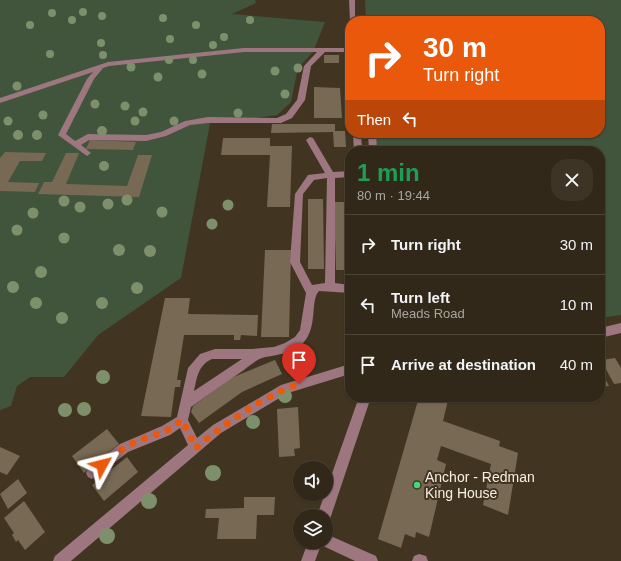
<!DOCTYPE html>
<html lang="en">
<head>
<meta charset="utf-8">
<style>
	body { margin:0; font-family:Helvetica,sans-serif; background:#3d3426; color:#f1f3f6; height:100vh; display:flex; flex-direction:column; font-size:15px; white-space:nowrap }
	* { box-sizing:border-box; margin:0 }
	p { font-size:13px; color:#a8a6a2 }
	.icon { flex:none; width:22px; height:22px; fill:none; stroke:currentColor; stroke-width:2; stroke-linecap:round; stroke-linejoin:round }
	.map { position:relative; flex:1; overflow:hidden }
	.details { position:absolute; left:345px; top:146px; width:260px; height:256px; display:flex; flex-direction:column; background:#312819; border-radius:16px; box-shadow:0 1px 3px #0004,0 0 0 1px #4c4438 }
	.details>* { flex:none }
	.top-card { position:absolute; left:345px; top:16px; width:260px; height:122px; border-radius:16px; box-shadow:0 1px 3px #0004,0 0 0 1px #4c4438; background:#ea580c; color:#fff; overflow:hidden }
	.buttons { position:absolute; left:293px; top:461px; display:grid; gap:8px }
	.buttons a { display:grid; place-items:center; width:40px; height:40px; border-radius:50%; background:#312819; box-shadow:0 1px 3px #0004,0 0 0 1px #4c4438; font-size:20px }
	.pin { position:absolute; display:grid; place-items:center; width:34px; height:34px; color:#fff; margin:-41px -17px; border-radius:50% 50% 50% 0; rotate:-45deg; box-shadow:0 0 4px #0007 }
	.pin .icon { rotate:45deg }
	.me { position:absolute; width:44px; margin:-22px; rotate:52deg; stroke-linejoin:round; filter:drop-shadow(0 0 3px #0008) }
	.turn { display:flex; align-items:center; gap:14px; height:84px; padding:0 12px; font-size:18px }
	.turn .icon { width:52px; height:52px; stroke-width:2.5 }
	.turn b { display:block; font-size:28px; line-height:34px }
	.then { display:flex; align-items:center; height:38px; padding:0 12px; background:#0003; gap:8px; font-size:15px }
	.round { display:grid; place-items:center; flex:none; width:42px; height:42px; border-radius:16px; background:#3d3426 }
	.summary { display:flex; align-items:center; justify-content:space-between; height:68px; padding:0 12px }
	h1 { font-size:24px; font-weight:700; line-height:30px; color:#1e9e55 }
	ul { padding:0; list-style:none }
	li { display:flex; align-items:center; gap:12px; height:60px; padding:0 12px; border-top:1px solid #4c4438 }
	li div { flex:1 }
	li b { display:block; font-size:15px }
	li em { font-style:normal }
	.map>svg:first-child { display:block }
	.green { fill:#40553c }
	.building { fill:#786954 }
	.lines { fill:none; stroke-linecap:round; stroke-linejoin:round }
	.minor { fill:#9d7680; fill-rule:evenodd }
	.tree { fill:#7e906b }
	.route { stroke:#ea580c; stroke-width:7; stroke-dasharray:0 12.6 }
	.poi-dot { fill:#43d77b; stroke:#413521; stroke-width:1.5 }
	.labels { text-anchor:middle; dominant-baseline:central; stroke-width:4; stroke-linejoin:round; paint-order:stroke }
	.near-poi-label { font-size:14px; fill:#f7efe3; stroke:#413521; text-anchor:start }
</style>
</head>
<body>
<div class="map">
<svg width="621" height="561" viewBox="0 0 621 561">
	<rect width="100%" height="100%" fill="#413521"/>
	<path class="green" d="M0,0H255L256,3L232,14L325,22L313,52L298,68L291,102L277,115L257,118H211L181,278L98,335L64,377H30L17,386L11,406L0,410Z
		M365,0H621V315L600,318V151H376L374,133H600V21H366Z"/>
	<path class="building" d="M324,55H339V63H324Z
		M314,87L340,88L342,118H314Z
		M272,124H335V131H345L346,147H334L333,132L271,133Z
		M223,138H270V146H292L290,207H267L270,155H221Z
		M90,140L136,142L133,150L86,149Z
		M5,152L46,153L42,161H20L8,182L39,183L35,192L0,191V158Z
		M66,153H79L66,184L127,186L138,155H152L139,197L38,194L44,182H52Z
		M308,199H323L324,269H308Z
		M334,202H348L350,270H336Z
		M265,250H291L289,337H261Z
		M165,298H190L188,314L258,315L257,336L241,335L240,340H234V335H184L177,380H181L180,387H175L171,417L141,416Z
		M615,358L621,368V383L614,384L601,360Z
		M275,360L282,374L242,392L199,423L191,412L193,406L231,378Z
		M600,369L609,386L600,387Z
		M419,397H438L448,400L443,421L500,441L499,446L518,453L508,515L483,505L491,464L441,446L437,460L446,464L429,537L416,532L415,538L405,534L401,548L378,539Z
		M298,407L300,448L294,449L295,456L279,457L277,409Z
		M107,429L119,444L84,473L72,456Z
		M0,447L20,456L7,475L0,472Z
		M127,457L138,472L104,501L92,485Z
		M18,479L27,493L8,509L0,494Z
		M244,497H275L274,515H257L256,539H217L219,518H205L206,509L244,508Z
		M24,501L45,532L25,550L18,540L16,542L12,535L14,533L4,518Z"/>
	<g class="lines">
		<path class="minor" d="M349,0H355V21H350V22Z
			M244,48H350V52H325L311,66L305,100L292,118L281,123H208L190,125L166,136L146,141L89,140L81,145L91,153L87,156L58,135L87,79L93,72L0,103V98L108,62ZM244,52H317L304,66L297,100L286,114L277,118L208,117L185,121L161,132L146,135L88,134L75,141L66,134L94,79L103,68L109,66Z
			M353,133H361L362,151H354Z
			M368,133H376L377,151H369Z
			M310,137L313,138L333,172L350,171V177L335,178V283L350,285V293L319,291C310,300 318,326 304,342C293,355 276,354 262,358C256,360 249,366 244,370C226,382 209,394 191,407L188,420L197,438L213,425L281,385L350,364V374L288,393L221,433L71,561H53L55,556L188,445L180,428L170,435L128,452L96,477L92,479L88,477L86,473L88,469L120,444L162,426L177,417L188,368L200,354L215,349H252L274,347L285,343L295,337L300,330L306,293L290,262L295,194L308,175L325,173L306,140ZM327,178L325,283L312,285L300,262L303,194L314,180ZM212,359H242L194,391C197,378 198,365 212,359Z
			M621,323V333L600,338V328Z
			M359,397H371L331,516L329,521L326,522V516H317Z
			M326,534L376,556L378,561H355L321,545L315,561H301L308,542H326Z
			M419,554L426,556L428,561H412L414,556Z"/>
	</g>
	<g class="tree">
		<circle cx="83" cy="12" r="4"/>
		<circle cx="52" cy="13" r="4"/>
		<circle cx="102" cy="16" r="4"/>
		<circle cx="163" cy="18" r="4"/>
		<circle cx="72" cy="20" r="4"/>
		<circle cx="250" cy="20" r="4"/>
		<circle cx="30" cy="25" r="4"/>
		<circle cx="196" cy="25" r="4"/>
		<circle cx="224" cy="37" r="4"/>
		<circle cx="170" cy="39" r="4"/>
		<circle cx="101" cy="43" r="4"/>
		<circle cx="213" cy="45" r="4"/>
		<circle cx="50" cy="54" r="4"/>
		<circle cx="103" cy="55" r="4"/>
		<circle cx="169" cy="60" r="4"/>
		<circle cx="193" cy="60" r="4"/>
		<circle cx="131" cy="67" r="4.5"/>
		<circle cx="298" cy="68" r="4.5"/>
		<circle cx="275" cy="71" r="4.5"/>
		<circle cx="202" cy="74" r="4.5"/>
		<circle cx="158" cy="77" r="4.5"/>
		<circle cx="17" cy="86" r="4.5"/>
		<circle cx="285" cy="94" r="4.5"/>
		<circle cx="95" cy="104" r="4.5"/>
		<circle cx="125" cy="106" r="4.5"/>
		<circle cx="143" cy="112" r="4.5"/>
		<circle cx="238" cy="113" r="4.5"/>
		<circle cx="43" cy="115" r="4.5"/>
		<circle cx="8" cy="121" r="4.5"/>
		<circle cx="135" cy="121" r="4.5"/>
		<circle cx="174" cy="121" r="4.5"/>
		<circle cx="102" cy="131" r="5"/>
		<circle cx="18" cy="135" r="5"/>
		<circle cx="37" cy="135" r="5"/>
		<circle cx="104" cy="166" r="5"/>
		<circle cx="127" cy="200" r="5.5"/>
		<circle cx="64" cy="201" r="5.5"/>
		<circle cx="108" cy="204" r="5.5"/>
		<circle cx="228" cy="205" r="5.5"/>
		<circle cx="80" cy="207" r="5.5"/>
		<circle cx="162" cy="212" r="5.5"/>
		<circle cx="33" cy="213" r="5.5"/>
		<circle cx="212" cy="224" r="5.5"/>
		<circle cx="17" cy="230" r="5.5"/>
		<circle cx="64" cy="238" r="5.5"/>
		<circle cx="119" cy="250" r="6"/>
		<circle cx="150" cy="251" r="6"/>
		<circle cx="41" cy="272" r="6"/>
		<circle cx="13" cy="287" r="6"/>
		<circle cx="137" cy="288" r="6"/>
		<circle cx="36" cy="303" r="6"/>
		<circle cx="102" cy="303" r="6"/>
		<circle cx="62" cy="318" r="6"/>
		<circle cx="103" cy="377" r="7"/>
		<circle cx="285" cy="396" r="7"/>
		<circle cx="84" cy="409" r="7"/>
		<circle cx="65" cy="410" r="7"/>
		<circle cx="253" cy="422" r="7"/>
		<circle cx="213" cy="473" r="8"/>
		<circle cx="149" cy="501" r="8"/>
		<circle cx="107" cy="536" r="8"/>
	</g>
	<g class="lines">
		<path class="route" d="M102,465L124,448L139,440L166,431L182,420L196,448C223,425 265,395 299,384"/>
	</g>
	<circle class="poi-dot" cx="417" cy="485" r="4"/>
	<g class="labels">
		<g class="near-poi-label">
			<text x="425" y="477">Anchor - Redman<tspan x="425" dy="16">King House</tspan></text>
		</g>
	</g>
</svg>
<div class="buttons">
<a><svg class="icon" aria-label="sound" viewBox="0 0 24 24"><path d="M4 9h4l5-4v14l-5-4H4zM17 9q2 3 0 6"/></svg></a>
<a><svg class="icon" aria-label="layers" viewBox="0 0 24 24"><path d="M12 4l9 5-9 5-9-5zM3 14l9 5 9-5"/></svg></a>
</div>
<div class="pin" style="left:299px;top:384px;background:#d93025"><svg class="icon" aria-label="arrive" viewBox="0 0 24 24"><path d="M6 21V4h12l-3 4 3 4H6"/></svg></div>
<svg class="me" style="left:102px;top:465px" viewBox="-20 -20 40 40"><path d="M0-17L14 15 0 8-14 15z" fill="#ea580c" stroke="#fff" stroke-width="4"/></svg>
<div class="top-card">
<div class="turn"><svg class="icon" aria-label="right" viewBox="0 0 24 24"><path d="M7 20v-9h11M14 6l5 5-5 5"/></svg><div><b>30 m</b>Turn right</div></div>
<div class="then">Then<svg class="icon" aria-label="left" viewBox="0 0 24 24"><path d="M17 20v-9H6M10 6l-5 5 5 5"/></svg></div>
</div>
<section class="details">
<div class="summary"><div><h1>1 min</h1><p>80 m · 19:44</p></div><a class="round"><svg class="icon" aria-label="close" viewBox="0 0 24 24"><path d="M6 6l12 12M18 6L6 18"/></svg></a></div>
<ul>
<li><svg class="icon" aria-label="right" viewBox="0 0 24 24"><path d="M7 20v-9h11M14 6l5 5-5 5"/></svg><div><b>Turn right</b></div><em>30 m</em></li>
<li><svg class="icon" aria-label="left" viewBox="0 0 24 24"><path d="M17 20v-9H6M10 6l-5 5 5 5"/></svg><div><b>Turn left</b><p>Meads Road</p></div><em>10 m</em></li>
<li><svg class="icon" aria-label="arrive" viewBox="0 0 24 24"><path d="M6 21V4h12l-3 4 3 4H6"/></svg><div><b>Arrive at destination</b></div><em>40 m</em></li>
</ul>
</section>
</div>
</body>
</html>
